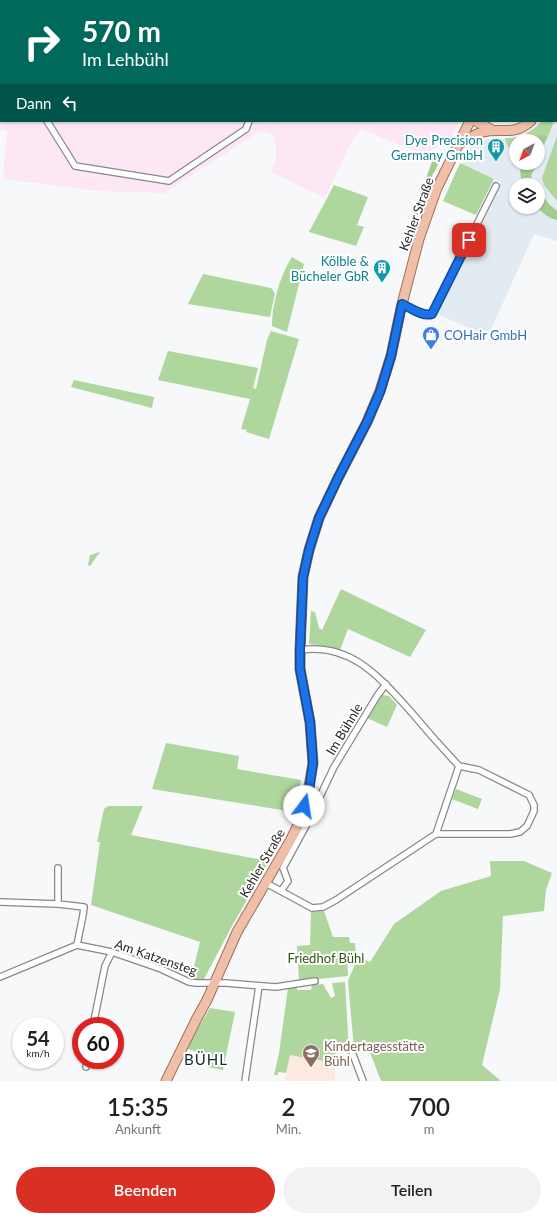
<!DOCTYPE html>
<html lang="de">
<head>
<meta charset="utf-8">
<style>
	body { margin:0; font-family:Lato,sans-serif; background:#f2f2f2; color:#202124; height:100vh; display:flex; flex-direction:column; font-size:15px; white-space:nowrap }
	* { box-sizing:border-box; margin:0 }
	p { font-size:13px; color:#757577 }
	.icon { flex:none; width:22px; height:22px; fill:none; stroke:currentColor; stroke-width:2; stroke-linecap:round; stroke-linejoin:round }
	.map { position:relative; height:1081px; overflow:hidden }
	.drawer { display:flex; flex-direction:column; background:#fff; flex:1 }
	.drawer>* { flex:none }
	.hud { position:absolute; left:0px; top:0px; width:557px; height:122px; box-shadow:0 1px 3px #0004; background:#00695c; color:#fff; overflow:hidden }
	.needle { width:26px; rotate:221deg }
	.buttons { position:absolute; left:509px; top:134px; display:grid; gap:8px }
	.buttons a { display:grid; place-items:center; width:36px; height:36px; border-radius:50%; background:#fff; box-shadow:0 1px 3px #0004; font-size:20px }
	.speed { position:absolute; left:12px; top:1017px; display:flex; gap:8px; font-size:20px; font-weight:700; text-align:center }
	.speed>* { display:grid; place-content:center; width:52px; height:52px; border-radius:50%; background:#fff; box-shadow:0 1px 3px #0004; line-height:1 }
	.speed small { font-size:10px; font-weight:400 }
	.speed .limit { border:6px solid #d22; background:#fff; color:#111 }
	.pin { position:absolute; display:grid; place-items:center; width:34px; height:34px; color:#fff; margin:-17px; border-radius:8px; box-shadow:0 2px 6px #0006 }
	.me { position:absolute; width:44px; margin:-22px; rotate:14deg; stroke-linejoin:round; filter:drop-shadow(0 0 3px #0008) }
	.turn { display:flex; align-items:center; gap:14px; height:84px; padding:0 16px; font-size:18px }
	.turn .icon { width:52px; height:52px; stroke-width:2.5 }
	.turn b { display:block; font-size:28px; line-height:34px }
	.then { display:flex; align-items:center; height:38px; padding:0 16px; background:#0003; gap:8px; font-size:15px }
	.eta { display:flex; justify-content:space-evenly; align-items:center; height:68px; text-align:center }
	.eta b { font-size:24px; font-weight:600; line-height:28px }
	.button { display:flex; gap:8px; margin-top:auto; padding:8px 16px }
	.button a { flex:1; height:46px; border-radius:24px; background:#d93025; color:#fff; font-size:16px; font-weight:600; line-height:46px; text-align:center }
	.button a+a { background:#f2f2f2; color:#202124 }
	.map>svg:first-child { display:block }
	.commercial { fill:#fde7f5 }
	.built { fill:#e3ebf2; fill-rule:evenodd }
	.education { fill:#fceae0 }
	.green { fill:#afd69c }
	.forest { fill:#a2cd8d }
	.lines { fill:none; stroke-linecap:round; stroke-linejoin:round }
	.street-casing { stroke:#87888a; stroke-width:8 }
	.secondary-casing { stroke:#87888a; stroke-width:10 }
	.primary-casing { stroke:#a36f57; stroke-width:11 }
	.street { stroke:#fff; stroke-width:5.5 }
	.secondary { stroke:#fff; stroke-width:8 }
	.primary { stroke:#f0bfa9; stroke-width:9 }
	.route-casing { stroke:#114b97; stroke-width:10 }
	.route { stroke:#1a73e8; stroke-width:7 }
	.labels { text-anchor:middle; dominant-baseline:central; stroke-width:4; stroke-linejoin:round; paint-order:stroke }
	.culture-label { font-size:13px; fill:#0d838f; stroke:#fff; text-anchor:end }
	.street-label { font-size:13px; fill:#272828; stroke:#fff }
	.shop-label { font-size:13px; fill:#366cbe; stroke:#fff; text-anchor:start }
	.park-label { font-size:13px; fill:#2d5514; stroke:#fff }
	.education-label { font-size:13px; fill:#785e54; stroke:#fff; text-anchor:start }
	.quarter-label { font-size:15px; letter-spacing:1px; fill:#0f302a; stroke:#fff }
</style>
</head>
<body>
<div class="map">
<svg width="557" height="1081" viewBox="0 0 557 1081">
	<rect width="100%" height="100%" fill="#f6f8fa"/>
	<path class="commercial" d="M0,0H469L471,1H1V121H460L449,143L424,153L412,150L361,129L350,145L325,198L271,172L276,157V146L273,135L260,131L165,193L98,191L3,179L7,131L0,130Z"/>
	<path class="built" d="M557,97V241L534,234L488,336L437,314L501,182L462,164L470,148L475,143L483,139L513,138L521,136L542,121H556ZM516,141H538V163H516ZM516,185H538V207H516Z"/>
	<path class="education" d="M289,1054L335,1063V1081H285Z"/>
	<path class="green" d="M63,0H167L168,1H64Z
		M542,121H554L548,136L540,134L535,141H516V158L507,145L505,138C520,139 532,132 542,121Z
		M557,136V201L544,185L542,178Z
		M444,152L440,161L428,158L442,153Z
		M460,163L494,179L476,215L443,201Z
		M334,185L368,197L357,225L364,227L356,246L309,232Z
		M292,257L304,264L287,332L272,326C272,305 280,275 292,257Z
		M203,274L271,288L275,293L270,317L188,304Z
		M271,331L299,339L269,439L246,432L247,430L241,429L250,399L158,380L168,351L258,368L253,388L256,389L267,340Z
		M74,380L154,397L152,408L71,387Z
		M100,552L90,566L88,565L90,555Z
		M341,589L426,630L410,657L348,629L340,650L319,645L309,644L311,611L315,612L319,628L322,630Z
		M383,695L389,696L397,705L387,727L367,718L381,696Z
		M166,743L239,756L237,769L301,780L294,812L152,789Z
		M456,789L482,799L478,809L452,799Z
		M108,806H143L131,835L263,860L268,863L232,926L204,979H191L200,942L91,905L100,842H97L104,809Z
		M490,861H524L552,873L546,890L544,911L503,916L500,989L482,1065L501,1081H381L369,1050L354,1049L348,981L358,957L370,962L394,924L441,891L491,876Z
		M324,911L333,937H349L350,943H355L356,955L347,956L348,976L299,981L297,946L310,945L311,912Z
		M345,982L349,1052H336L335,1063L290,1055L286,1073L278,1072V1075H274L279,1053L288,988L297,987V990H311L312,985L323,984L331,998L335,996L332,983Z
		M210,1008L235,1012L223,1070L208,1067L211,1057L188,1049L192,1038Z"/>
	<path class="forest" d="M540,134L548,136L538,159V141H535Z
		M433,159L440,161L432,176L429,191L418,215L413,214Z
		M522,163H537L531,176L535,185H524C520,177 519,171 522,163Z
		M538,190L550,205L557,211V220C551,219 541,213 538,207C537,203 538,195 538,190Z"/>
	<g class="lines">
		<defs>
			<path id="street" d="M176,0V1
				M0,46L1,47
				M47,121L75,166L169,181L246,129L249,121
				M402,304C411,308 422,316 432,314L496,186
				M436,834H510L520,832L527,826L534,811V805L529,795L479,770L459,766
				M58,868V904
				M266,883L312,908L323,907L336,900L436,834L459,766C443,749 427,731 412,713C381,679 352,642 300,650
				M281,891L288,881L283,868L307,824L334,767L377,696L386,684
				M0,902L58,904L84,907L83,915L77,945
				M0,977L77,945L112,952L161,969L189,982L196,983H226L276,987L315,981
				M93,1026L105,966L112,952
				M352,1052L363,1081
				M86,1067L87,1060
				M245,1081L259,986"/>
			<path id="secondary" d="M528,1L529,0"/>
			<path id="primary" d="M453,0L454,1
				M556,31H557
				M556,42L557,43
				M556,76L557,73
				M476,121L492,130
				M458,144C468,141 473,134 483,132C503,127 512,137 531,121
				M166,1081L196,1020L207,1000L237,932L290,841L301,819L308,793L313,763L310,722L300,669V650L303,577L309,550L319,518L338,478L367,422L380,391L391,356L401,308L419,239L437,188L470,121"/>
		</defs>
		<use href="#street" class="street-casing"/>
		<use href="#secondary" class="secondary-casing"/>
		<use href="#primary" class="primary-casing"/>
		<use href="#street" class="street"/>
		<use href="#secondary" class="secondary"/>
		<use href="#primary" class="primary"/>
	</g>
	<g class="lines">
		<defs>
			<path id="route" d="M304,806L309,790L313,763L310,722L300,669V650L303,577L309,550L319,518L338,478L367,422L380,392L391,356L402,304C411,308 423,317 432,314L469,240"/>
		</defs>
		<use href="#route" class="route-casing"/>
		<use href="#route" class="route"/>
	</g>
	<defs>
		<symbol id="building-pin" viewBox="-11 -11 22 30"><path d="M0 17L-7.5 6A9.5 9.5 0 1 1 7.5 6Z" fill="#0f9aa8" stroke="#fff"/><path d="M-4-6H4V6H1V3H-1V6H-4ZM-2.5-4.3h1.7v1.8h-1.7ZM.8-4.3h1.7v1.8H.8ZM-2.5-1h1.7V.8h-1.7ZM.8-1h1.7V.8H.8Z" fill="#fff"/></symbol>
		<symbol id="shop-pin" viewBox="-11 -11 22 30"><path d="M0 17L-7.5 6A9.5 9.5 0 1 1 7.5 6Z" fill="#3f7fe0" stroke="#fff"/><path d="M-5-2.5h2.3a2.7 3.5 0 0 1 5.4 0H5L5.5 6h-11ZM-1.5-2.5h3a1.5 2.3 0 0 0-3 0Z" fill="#fff"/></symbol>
		<symbol id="school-pin" viewBox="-11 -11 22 30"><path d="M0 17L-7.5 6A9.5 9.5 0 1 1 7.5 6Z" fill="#8d6e63" stroke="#fff"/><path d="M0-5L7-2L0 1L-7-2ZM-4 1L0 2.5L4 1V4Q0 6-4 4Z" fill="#fff"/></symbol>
	</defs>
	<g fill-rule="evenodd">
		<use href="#building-pin" x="486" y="137" width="20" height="27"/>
		<use href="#building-pin" x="372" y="258" width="20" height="27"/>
		<use href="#shop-pin" x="421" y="325" width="20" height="27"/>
		<use href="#school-pin" x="301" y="1043" width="20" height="27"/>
	</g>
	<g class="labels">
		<g class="culture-label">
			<text x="483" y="140">Dye Precision<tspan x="483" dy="15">Germany GmbH</tspan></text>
			<text x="369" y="261">Kölble &amp;<tspan x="369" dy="15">Bücheler GbR</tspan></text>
		</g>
		<g class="street-label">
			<text transform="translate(416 214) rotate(-70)">Kehler Straße</text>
			<text transform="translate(344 729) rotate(-59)">Im Bühnle</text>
			<text transform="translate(262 863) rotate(-60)">Kehler Straße</text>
			<text transform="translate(156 957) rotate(19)">Am Katzensteg</text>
		</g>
		<g class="shop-label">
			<text x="444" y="335">COHair GmbH</text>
		</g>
		<g class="park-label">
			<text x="326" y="958">Friedhof Bühl</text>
		</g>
		<g class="education-label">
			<text x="324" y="1046">Kindertagesstätte<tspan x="324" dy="15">Bühl</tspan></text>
		</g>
		<g class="quarter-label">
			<text x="206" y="1059">BÜHL</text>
		</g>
	</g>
</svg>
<div class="buttons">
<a><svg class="needle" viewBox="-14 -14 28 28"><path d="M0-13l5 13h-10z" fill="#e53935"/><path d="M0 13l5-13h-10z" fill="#757577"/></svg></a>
<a><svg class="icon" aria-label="layers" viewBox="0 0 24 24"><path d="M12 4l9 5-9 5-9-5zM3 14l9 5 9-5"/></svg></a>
</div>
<div class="speed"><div>54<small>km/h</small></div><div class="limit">60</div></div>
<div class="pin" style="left:469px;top:240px;background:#d93025"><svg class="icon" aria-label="arrive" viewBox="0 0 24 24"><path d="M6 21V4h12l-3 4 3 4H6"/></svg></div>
<svg class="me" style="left:304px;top:806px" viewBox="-20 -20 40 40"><circle r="19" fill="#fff"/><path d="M0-13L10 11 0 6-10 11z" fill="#1a73e8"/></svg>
<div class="hud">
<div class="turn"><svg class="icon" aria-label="right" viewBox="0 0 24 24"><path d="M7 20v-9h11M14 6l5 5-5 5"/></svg><div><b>570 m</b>Im Lehbühl</div></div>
<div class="then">Dann<svg class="icon" aria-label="left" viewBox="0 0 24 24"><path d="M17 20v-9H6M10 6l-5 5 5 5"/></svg></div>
</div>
</div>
<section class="drawer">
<div class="eta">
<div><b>15:35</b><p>Ankunft</p></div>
<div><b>2</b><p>Min.</p></div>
<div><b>700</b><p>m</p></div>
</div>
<div class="button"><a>Beenden</a><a>Teilen</a></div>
</section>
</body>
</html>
